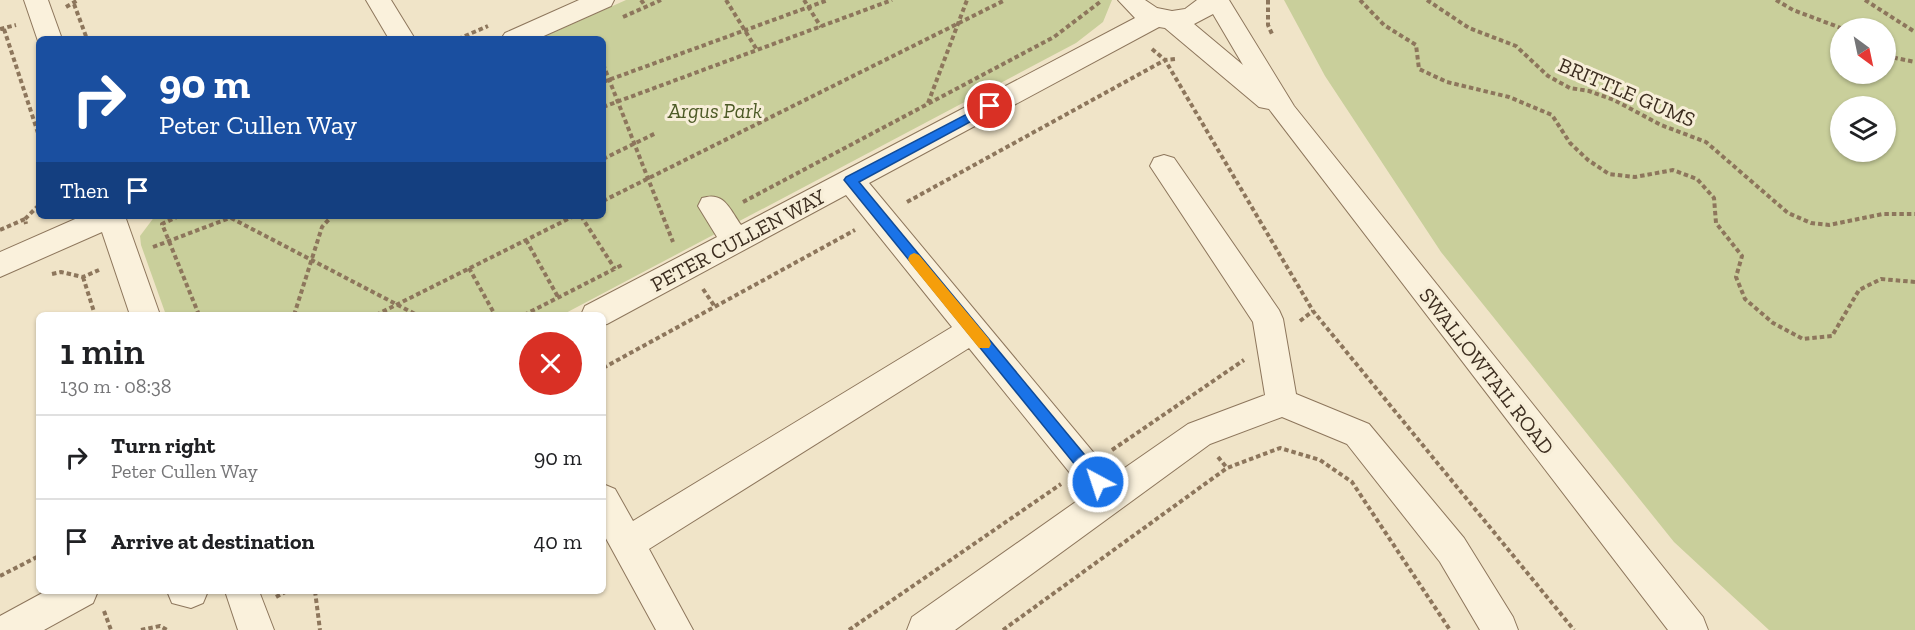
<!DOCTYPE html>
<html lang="en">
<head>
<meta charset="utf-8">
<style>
	body { margin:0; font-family:"Zilla Slab",serif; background:#f2f2f2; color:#202124; height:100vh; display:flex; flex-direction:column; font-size:22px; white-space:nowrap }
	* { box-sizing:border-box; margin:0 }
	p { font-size:20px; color:#757577 }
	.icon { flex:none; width:33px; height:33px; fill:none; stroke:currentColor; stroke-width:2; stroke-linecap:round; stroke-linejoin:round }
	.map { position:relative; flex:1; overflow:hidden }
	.side { position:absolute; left:36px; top:312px; width:570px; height:282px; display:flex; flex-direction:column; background:#fff; border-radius:9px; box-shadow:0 2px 4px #0004 }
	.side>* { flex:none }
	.guide { position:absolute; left:36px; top:36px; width:570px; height:183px; border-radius:9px; box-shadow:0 2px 4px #0004; background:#1a4fa0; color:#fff; overflow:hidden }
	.needle { width:39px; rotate:147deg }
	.buttons { position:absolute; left:1830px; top:18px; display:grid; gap:12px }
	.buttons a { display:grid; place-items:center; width:66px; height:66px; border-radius:50%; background:#fff; box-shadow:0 2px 4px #0004; font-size:30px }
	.pin { position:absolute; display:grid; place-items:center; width:51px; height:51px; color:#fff; margin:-26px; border:3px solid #fff; border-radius:50%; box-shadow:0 2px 6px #0007 }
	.me { position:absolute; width:66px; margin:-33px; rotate:320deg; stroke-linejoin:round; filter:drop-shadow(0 0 4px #0008) }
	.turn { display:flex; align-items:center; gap:21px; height:126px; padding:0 24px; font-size:27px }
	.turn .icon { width:78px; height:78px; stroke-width:2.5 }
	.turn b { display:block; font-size:42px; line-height:51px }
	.then { display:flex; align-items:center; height:57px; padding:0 24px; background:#0003; gap:12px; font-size:22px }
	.round { display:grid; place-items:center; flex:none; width:63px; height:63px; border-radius:32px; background:#f2f2f2 }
	.head { display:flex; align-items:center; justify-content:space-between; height:102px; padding:0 24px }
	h1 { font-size:36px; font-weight:600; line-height:45px }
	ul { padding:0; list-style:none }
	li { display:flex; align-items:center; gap:18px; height:84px; padding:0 24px; border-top:2px solid #e0e0e0 }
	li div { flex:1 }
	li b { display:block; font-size:22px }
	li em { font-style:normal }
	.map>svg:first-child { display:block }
	.green { fill:#c9cf9b; fill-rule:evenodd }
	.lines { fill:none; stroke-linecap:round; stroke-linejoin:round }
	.minor-casing { stroke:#8d765c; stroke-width:2 }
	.path { stroke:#8d765c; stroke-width:4; stroke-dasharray:4.5 3; stroke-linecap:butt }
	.minor { fill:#faf1dc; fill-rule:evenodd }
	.route { fill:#1a73e8; stroke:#114b97; stroke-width:1.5 }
	.slow { fill:#f59e0b }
	.labels { text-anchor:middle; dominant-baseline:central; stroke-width:6; stroke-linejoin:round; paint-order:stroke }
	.street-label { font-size:21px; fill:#3d2e20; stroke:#f7eed8 }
	.park-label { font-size:21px; font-style:italic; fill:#4d5a26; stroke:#f7eed8 }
</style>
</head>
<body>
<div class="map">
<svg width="1915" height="630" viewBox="0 0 1915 630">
	<rect width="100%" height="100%" fill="#f0e4c8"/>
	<path class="green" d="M626,0H1112L1103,22L1076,43L562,315H166L141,245L140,236L155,216H603V39H539Z
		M1284,0H1915V630H1769L1674,542L1441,252L1325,76ZM1886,28V74H1840V28ZM1840,106H1886V152H1840Z"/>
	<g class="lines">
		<defs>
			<path id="minor" d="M24,0H48L62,39H39V44Z
				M366,0H391L415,39H389Z
				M579,0H614L611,6L537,39H501L505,33Z
				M1118,0H1145L1157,8L1172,11L1185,9L1197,0H1229L1294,106L1703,617L1708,630H1668L1269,109L1259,107L1165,28L1159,27L869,183L1113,476L1188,424L1265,395L1253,322L1150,166L1154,158L1164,155L1174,158L1279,310L1283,319L1296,394L1369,424L1464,538L1513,617L1518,630H1480L1440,562L1347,444L1282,417L1210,444L955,630H907L912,617L1087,494L969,348L649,549L693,630H656L603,533V484L615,489L633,521L952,327L846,195L607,324L603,325V315H581L585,306L717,237L698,206L702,198C724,191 729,208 741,225L1135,18ZM1213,14L1243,65L1194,24Z
				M82,216H125L160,315H130L102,232L0,277V252Z
				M46,591H98L93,603L44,630H0V616Z
				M167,591H208L203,603L191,608L172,603Z
				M225,591H259L274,630H238Z"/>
		</defs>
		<use href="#minor" class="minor-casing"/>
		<path class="path" d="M641,0L646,7
			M726,0L757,50
			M804,0L821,27
			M1268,0V25L1272,34
			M1360,0L1384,25L1416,45L1419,69L1447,82L1509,97L1552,115L1570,143L1588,160L1609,174L1635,177L1673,170L1697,179L1714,198L1716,223L1742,256L1736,277L1745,299L1773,323L1803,339L1832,336L1859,290L1881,279L1915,282
			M1427,0L1469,28L1516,46L1548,76L1570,88L1589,91L1614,100L1661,125L1706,142L1788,213L1811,223L1829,225L1883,214H1915
			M1776,0L1793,10L1841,28
			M1865,0L1915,32
			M74,4L87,39
			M66,7L78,0
			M623,17L661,0
			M0,29L16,25
			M4,29L39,136
			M458,39L488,26
			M1152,49L1165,60L1313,311L1574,630
			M1886,56L1915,62
			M603,64L673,242
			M603,82L828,0
			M928,103L967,0
			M603,107L892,0
			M603,159L656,133
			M603,201L1005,0
			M743,202L1054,37L1100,2
			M907,202L1165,60L1175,59
			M179,216L162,224L199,315
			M581,216L615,269
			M231,218L417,315
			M25,219L39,205
			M0,230L25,219L26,224
			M526,240L558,297
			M153,247L235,216
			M469,268L495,315
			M52,274L61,272L83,277L99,270
			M83,277L95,315
			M703,289L715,307
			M296,315L295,312L322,227L332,216
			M376,315L574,216
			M524,315L624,264
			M1300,321L1313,311
			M603,368L855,230
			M1112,450L1244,360
			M1218,457L1227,468
			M0,576L39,556
			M315,591L320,630
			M276,597L287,591
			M104,611L111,630
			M141,630L160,626L167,630
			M849,630L1061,484
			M1003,630L1227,468L1280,448L1320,460L1352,482L1450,630"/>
		<use href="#minor" class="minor"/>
	</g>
	<path class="route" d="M990,102L996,106L994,109L859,182L1103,477L1105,482L1103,487L1098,489L1093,487L844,180L846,177Z"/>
	<path class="slow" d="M914,253L919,255L989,339L991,344L989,348H979L910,263L908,259L910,255Z"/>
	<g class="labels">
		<g class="street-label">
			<text transform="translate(1627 92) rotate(23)">BRITTLE GUMS</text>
			<text transform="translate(738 240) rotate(-28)">PETER CULLEN WAY</text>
			<text transform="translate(1487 371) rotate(52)">SWALLOWTAIL ROAD</text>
		</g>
		<g class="park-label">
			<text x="715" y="110">Argus Park</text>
		</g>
	</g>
</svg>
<div class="buttons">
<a><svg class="needle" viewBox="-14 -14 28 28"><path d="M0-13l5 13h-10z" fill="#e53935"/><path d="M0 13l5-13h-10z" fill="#757577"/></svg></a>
<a><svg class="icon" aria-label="layers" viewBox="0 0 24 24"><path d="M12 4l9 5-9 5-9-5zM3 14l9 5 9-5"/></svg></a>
</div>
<div class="pin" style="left:990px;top:106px;background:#d93025"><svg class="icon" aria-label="arrive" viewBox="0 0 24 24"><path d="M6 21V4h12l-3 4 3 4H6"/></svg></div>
<svg class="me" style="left:1098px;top:482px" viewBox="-20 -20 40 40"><circle r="17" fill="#1a73e8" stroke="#fff" stroke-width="3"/><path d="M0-11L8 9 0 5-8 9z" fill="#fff"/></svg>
<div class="guide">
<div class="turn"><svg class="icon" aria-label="right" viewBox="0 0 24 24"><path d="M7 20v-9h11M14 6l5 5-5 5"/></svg><div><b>90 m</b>Peter Cullen Way</div></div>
<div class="then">Then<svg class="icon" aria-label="arrive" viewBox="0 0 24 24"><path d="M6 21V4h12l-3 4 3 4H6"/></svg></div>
</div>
<section class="side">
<div class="head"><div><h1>1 min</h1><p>130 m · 08:38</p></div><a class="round" style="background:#d93025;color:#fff"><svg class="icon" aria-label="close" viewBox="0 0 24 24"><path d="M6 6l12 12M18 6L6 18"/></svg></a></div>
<ul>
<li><svg class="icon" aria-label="right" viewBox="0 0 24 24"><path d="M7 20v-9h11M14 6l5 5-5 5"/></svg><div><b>Turn right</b><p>Peter Cullen Way</p></div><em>90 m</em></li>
<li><svg class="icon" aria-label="arrive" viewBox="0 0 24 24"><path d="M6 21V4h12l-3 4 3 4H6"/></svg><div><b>Arrive at destination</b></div><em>40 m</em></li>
</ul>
</section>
</div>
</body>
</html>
